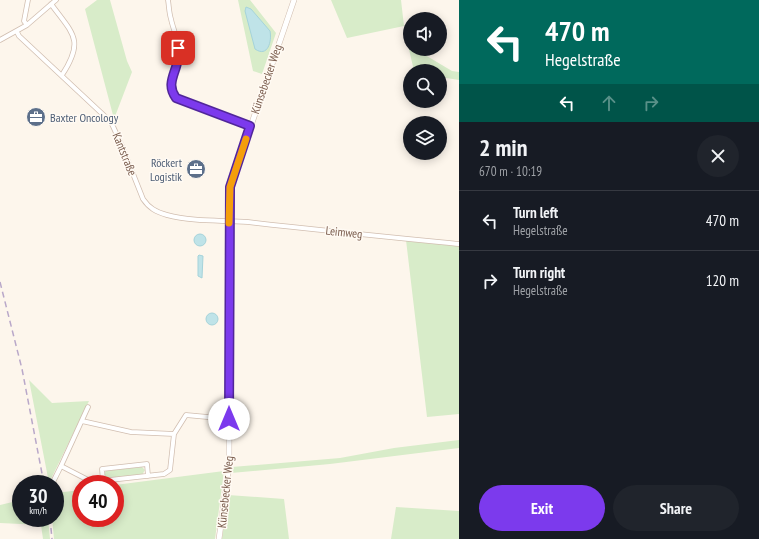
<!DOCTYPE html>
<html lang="en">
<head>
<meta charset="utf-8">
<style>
	body { margin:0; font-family:"PT Sans Narrow",sans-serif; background:#20242c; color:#f1f3f6; height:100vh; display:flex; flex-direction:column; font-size:15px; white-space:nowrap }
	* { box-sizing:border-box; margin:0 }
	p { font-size:13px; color:#9ea1a6 }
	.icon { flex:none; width:22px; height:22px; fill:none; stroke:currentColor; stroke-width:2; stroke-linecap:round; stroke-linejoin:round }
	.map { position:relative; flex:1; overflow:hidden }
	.details { display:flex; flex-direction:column; background:#171b24; width:300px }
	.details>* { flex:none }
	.banner { background:#00695c; color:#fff; overflow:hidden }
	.buttons { position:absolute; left:403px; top:12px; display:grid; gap:8px }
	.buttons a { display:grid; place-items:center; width:44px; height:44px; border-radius:50%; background:#171b24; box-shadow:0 2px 10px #0003; font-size:20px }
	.speed { position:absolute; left:12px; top:475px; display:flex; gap:8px; font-size:20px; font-weight:700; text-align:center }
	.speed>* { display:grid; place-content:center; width:52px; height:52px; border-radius:50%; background:#171b24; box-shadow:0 2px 10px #0003; line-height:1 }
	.speed small { font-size:10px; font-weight:400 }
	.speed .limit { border:6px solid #d22; background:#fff; color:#111 }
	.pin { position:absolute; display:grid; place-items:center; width:34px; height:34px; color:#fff; margin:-17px; border-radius:8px; box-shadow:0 2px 6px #0006 }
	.me { position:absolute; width:44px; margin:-22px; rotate:0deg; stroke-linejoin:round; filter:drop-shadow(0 0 3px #0008) }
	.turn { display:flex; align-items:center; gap:14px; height:84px; padding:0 20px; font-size:18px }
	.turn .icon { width:52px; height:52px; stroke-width:2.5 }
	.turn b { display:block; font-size:28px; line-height:34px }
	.lanes { display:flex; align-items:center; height:38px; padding:0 20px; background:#0003; justify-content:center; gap:20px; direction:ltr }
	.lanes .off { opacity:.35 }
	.round { display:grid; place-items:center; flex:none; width:42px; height:42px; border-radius:21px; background:#20242c }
	.head { display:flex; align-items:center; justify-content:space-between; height:68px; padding:0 20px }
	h1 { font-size:24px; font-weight:700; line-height:30px }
	.action { display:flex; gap:8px; margin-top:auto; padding:8px 20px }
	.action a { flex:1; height:46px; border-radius:24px; background:#7c3aed; color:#fff; font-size:16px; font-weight:700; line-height:46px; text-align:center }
	.action a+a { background:#20242c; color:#f1f3f6 }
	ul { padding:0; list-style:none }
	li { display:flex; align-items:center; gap:12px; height:60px; padding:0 20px; border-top:1px solid #363941 }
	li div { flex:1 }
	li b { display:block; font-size:15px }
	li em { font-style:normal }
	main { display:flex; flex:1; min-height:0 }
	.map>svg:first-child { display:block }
	.green { fill:#d8ecc9 }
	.water { fill:#bfe3e8; stroke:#a5d3da }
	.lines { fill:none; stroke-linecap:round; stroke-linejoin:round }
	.minor-casing { stroke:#d1beb0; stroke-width:5.5 }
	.tertiary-casing { stroke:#d1beb0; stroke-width:6 }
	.minor { stroke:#fff; stroke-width:4 }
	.tertiary { stroke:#fff; stroke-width:5 }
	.rail { stroke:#b9a8c9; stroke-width:1.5; stroke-dasharray:6 4; stroke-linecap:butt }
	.route-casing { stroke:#51269a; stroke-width:10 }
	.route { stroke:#7c3aed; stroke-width:7 }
	.slow { stroke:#f59e0b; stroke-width:7 }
	.labels { text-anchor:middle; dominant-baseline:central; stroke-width:3; stroke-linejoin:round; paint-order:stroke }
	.street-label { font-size:12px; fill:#7a5c4d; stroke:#fffaf3 }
	.service-label { font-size:12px; fill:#4e5e75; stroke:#fffaf3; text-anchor:start }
</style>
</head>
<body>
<main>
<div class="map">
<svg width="459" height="539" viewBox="0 0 459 539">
	<rect width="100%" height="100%" fill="#fdf6ec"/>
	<path class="green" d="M97,0H110L127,61L132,72L114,119L85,9Z
		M238,0H250L276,33L262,74L253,71Z
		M331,0H401L404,26L347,38Z
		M408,45L410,46V49H415L452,71L459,72V80L440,77V71H414Z
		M406,240L459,245V414L427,417Z
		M29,380L52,403L89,401L49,483Z
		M459,440V448L330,464L231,473L232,467L340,458L394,448Z
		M142,467L145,470L142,475L108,479L104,475L105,472L107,470Z
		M224,471L215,539H54L52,518H55V493L81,490V518H115V485Z
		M228,495L284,499L289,539H222Z
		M21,500V518H48L50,539H43L41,525L0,523V505Z
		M396,507L459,511V539H391Z"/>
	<path class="water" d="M246,7L251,9L270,31C272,41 268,58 255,49L245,11Z
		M194 240a6 6 0 1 1 12 0a6 6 0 1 1-12 0Z
		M199,255L203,256L202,278L198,276V256Z
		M206 319a6 6 0 1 1 12 0a6 6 0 1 1-12 0Z"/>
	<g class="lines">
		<defs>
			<path id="minor" d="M168,0C169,6 169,13 171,19C173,29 178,38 178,49C179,62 168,76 171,88C172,95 177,98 183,101L250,126
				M51,4C73,34 85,40 62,75
				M27,25L24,21L28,0
				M17,32L19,36L111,122L122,146L143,199C149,208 156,212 167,215C193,222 221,220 248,222C318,230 389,237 459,244
				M0,40L27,25L56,0
				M82,421L131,432L174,434L186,415L229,419
				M61,466L92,482L164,474L170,470L174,434
				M103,481L102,469L147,464L148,476
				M52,484L61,466L88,407"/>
			<path id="tertiary" d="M219,539L229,466L230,187L294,0"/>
		</defs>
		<use href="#minor" class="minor-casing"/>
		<use href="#tertiary" class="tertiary-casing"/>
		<use href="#minor" class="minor"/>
		<use href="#tertiary" class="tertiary"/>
		<path class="rail" d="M0,282L22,369L44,484
			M50,518L52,539"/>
	</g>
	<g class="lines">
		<defs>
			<path id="route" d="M178,48C178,54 178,61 176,67C172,79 168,87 176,98L250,126L230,187L229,419"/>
		</defs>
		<use href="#route" class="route-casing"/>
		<use href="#route" class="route"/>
		<path class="slow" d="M229,223L230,187L246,139"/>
	</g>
	<defs>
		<symbol id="office-disc" viewBox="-11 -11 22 22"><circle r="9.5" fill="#5c6f8a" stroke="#fffaf3"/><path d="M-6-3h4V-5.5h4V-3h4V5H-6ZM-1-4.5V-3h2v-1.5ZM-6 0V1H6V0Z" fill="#fff"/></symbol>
	</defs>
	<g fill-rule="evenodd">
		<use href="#office-disc" x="25" y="106" width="22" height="22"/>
		<use href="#office-disc" x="185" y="158" width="22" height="22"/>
	</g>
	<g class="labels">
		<g class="street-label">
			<text transform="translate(266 79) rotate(-71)">Künsebecker Weg</text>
			<text transform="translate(125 154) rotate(68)">Kantstraße</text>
			<text transform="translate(344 232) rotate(6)">Leimweg</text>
			<text transform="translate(225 492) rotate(-84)">Künsebecker Weg</text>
		</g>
		<g class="service-label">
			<text x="50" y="117">Baxter Oncology</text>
			<text x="182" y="162" text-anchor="end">Röckert<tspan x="182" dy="14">Logistik</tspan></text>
		</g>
	</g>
</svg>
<div class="buttons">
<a><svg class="icon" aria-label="sound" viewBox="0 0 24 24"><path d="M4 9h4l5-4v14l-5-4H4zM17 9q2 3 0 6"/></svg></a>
<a><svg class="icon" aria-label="search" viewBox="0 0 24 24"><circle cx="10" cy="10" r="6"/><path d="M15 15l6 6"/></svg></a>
<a><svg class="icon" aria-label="layers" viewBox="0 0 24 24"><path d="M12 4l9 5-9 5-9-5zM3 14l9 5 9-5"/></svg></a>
</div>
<div class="speed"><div>30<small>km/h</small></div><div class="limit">40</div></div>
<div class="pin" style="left:178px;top:48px;background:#d93025"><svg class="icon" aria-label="arrive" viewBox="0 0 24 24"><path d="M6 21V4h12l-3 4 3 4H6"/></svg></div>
<svg class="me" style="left:229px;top:419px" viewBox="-20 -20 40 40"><circle r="19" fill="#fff"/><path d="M0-13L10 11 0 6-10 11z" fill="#7c3aed"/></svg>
</div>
<section class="details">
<div class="banner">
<div class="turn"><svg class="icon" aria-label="left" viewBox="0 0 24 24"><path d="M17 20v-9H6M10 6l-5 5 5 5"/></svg><div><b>470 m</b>Hegelstraße</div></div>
<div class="lanes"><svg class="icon" aria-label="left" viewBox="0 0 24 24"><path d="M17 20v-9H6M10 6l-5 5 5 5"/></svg><svg class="icon off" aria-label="ahead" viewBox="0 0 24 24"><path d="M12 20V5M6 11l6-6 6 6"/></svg><svg class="icon off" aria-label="right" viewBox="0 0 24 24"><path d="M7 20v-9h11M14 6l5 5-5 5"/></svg></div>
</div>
<div class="head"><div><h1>2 min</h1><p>670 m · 10:19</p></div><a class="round"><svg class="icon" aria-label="close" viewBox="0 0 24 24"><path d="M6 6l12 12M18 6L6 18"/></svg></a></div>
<ul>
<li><svg class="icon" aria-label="left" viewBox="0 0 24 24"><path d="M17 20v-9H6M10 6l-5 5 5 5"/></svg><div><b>Turn left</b><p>Hegelstraße</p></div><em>470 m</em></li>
<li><svg class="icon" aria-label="right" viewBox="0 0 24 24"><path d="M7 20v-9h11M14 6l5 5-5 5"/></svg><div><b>Turn right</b><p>Hegelstraße</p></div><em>120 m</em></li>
</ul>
<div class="action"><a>Exit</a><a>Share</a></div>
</section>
</main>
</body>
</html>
